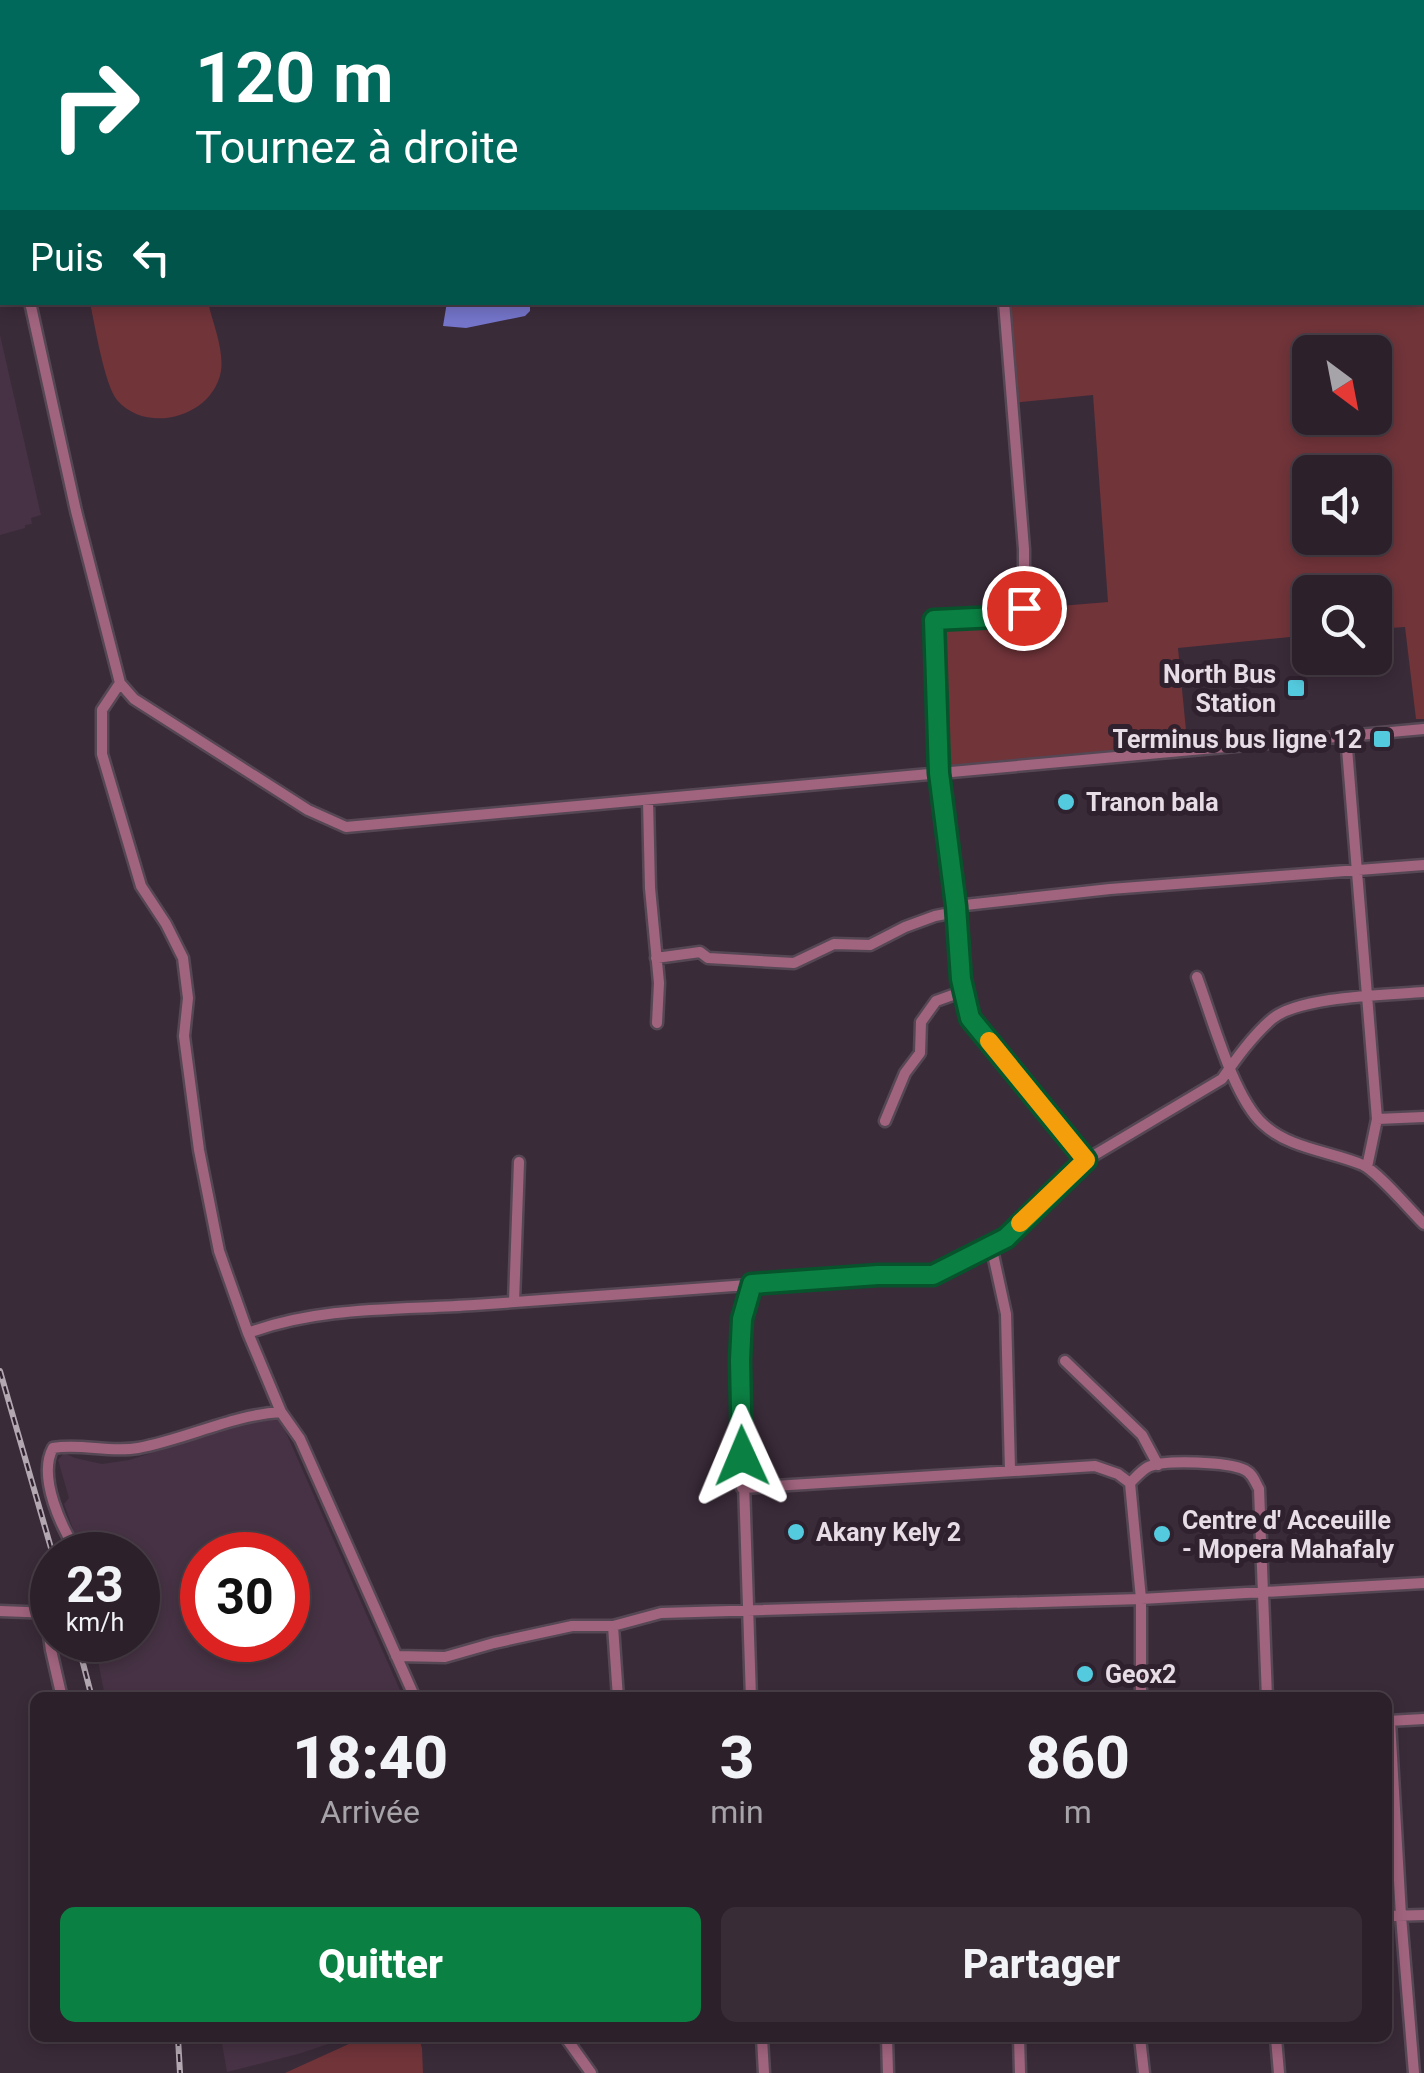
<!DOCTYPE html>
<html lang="fr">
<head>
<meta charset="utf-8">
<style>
	body { margin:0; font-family:Roboto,sans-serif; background:#382d37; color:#f1f3f6; height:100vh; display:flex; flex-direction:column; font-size:38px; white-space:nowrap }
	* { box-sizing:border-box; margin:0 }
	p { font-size:32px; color:#a6a3a9 }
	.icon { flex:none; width:55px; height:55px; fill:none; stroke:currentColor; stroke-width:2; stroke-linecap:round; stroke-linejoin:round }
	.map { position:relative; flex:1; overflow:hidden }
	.panel { position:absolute; left:30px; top:1692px; width:1362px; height:350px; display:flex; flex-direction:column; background:#2c202b; border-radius:15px; box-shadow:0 5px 15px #0003,0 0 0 2px #483e47 }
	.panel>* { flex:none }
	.banner { position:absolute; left:0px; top:0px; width:1425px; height:305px; box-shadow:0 5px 15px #0003,0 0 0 2px #483e47; background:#00695c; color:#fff; overflow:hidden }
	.needle { width:65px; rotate:148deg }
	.controls { position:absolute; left:1292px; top:335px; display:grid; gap:20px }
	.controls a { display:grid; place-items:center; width:100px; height:100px; border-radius:15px; background:#2c202b; box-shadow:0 5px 15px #0003,0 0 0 2px #483e47; font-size:50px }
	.speed { position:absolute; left:30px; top:1532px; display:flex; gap:20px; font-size:50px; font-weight:700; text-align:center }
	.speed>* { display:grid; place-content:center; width:130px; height:130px; border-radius:50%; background:#2c202b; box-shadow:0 5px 15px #0003,0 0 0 2px #483e47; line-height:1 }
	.speed small { font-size:25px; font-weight:400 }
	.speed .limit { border:15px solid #d22; background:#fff; color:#111 }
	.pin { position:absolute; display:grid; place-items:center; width:85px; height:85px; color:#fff; margin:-42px; border:5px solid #fff; border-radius:50%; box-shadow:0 2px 10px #0007 }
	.me { position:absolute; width:110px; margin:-55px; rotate:359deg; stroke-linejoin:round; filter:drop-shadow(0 0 8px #0008) }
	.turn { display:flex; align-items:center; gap:35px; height:210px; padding:0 30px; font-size:45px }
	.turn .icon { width:130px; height:130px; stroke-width:2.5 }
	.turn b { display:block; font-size:70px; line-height:85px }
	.then { display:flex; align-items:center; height:95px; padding:0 30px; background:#0003; gap:20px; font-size:38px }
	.eta { display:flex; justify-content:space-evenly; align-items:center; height:170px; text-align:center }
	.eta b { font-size:60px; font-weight:800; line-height:70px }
	.action { display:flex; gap:20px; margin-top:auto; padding:20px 30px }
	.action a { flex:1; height:115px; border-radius:15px; background:#0b8043; color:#fff; font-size:40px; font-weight:800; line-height:115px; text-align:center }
	.action a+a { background:#382d37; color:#f1f3f6 }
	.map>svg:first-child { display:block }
	.built { fill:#463244; fill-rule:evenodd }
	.green { fill:#703439; fill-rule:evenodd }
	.water { fill:#7575cb }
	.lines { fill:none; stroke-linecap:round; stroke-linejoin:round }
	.minor-casing { stroke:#564755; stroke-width:15 }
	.minor { stroke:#a1647e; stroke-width:10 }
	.rail-casing { stroke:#b3a8b2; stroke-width:6 }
	.rail { stroke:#30212f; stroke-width:2.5; stroke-dasharray:8; stroke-linecap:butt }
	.route-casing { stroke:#07532c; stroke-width:25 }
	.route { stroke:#0b8043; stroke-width:18 }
	.slow { stroke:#f59e0b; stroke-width:18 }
	.poi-dot { fill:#54cade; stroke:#30212f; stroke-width:4 }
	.labels { text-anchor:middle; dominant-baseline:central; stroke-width:10; stroke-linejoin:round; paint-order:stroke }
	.poi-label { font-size:25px; font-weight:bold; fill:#e7dde6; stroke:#30212f; text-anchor:start }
</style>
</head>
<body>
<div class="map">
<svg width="1424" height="2073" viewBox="0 0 1424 2073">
	<rect width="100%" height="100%" fill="#3a2b39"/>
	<path class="built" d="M0,335L41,515L31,518L32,524L25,525V528L0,535Z
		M261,1419H280L403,1697H105L94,1640H138V1555H85L80,1548L64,1504L69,1498L58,1460L64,1453L75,1458L102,1464L129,1460ZM202,1555H288V1640H202Z
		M221,2038H346L298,2054L227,2072Z"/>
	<path class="green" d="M1020,0H1424V719H1416L1405,627L1375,629V592H1310V635L1178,648L1188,751L939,773L934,620L1020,616L1024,609L1108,602L1093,395L1012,403L1004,303L1422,302V2H1019ZM1310,352H1375V418H1310ZM1310,472H1375V538H1310Z
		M90,303H208C213,323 224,350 221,371C213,417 147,435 117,400C104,384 95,325 90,303Z
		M362,2038H419L422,2048L423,2073H285Z"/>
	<path class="water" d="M447,302H530V311L525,316L466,328L443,326Z"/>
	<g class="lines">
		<defs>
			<path id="minor" d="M1019,2L1020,0
				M0,167L2,179
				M0,189H2
				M30,302L76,511L120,683L134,699L308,810L346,827L1424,729
				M1004,302L1024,549V609L1020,616L934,620L939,773L956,906L961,979L970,1018L1086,1160
				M120,683L102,710V754L141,886L166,924L183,958L188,998L184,1036L199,1150L219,1251L248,1333L281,1412L300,1439L415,1698
				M1346,736L1377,1119L1367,1167
				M648,800L650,888L659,983L657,1023
				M956,906L1110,889L1424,865
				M656,958L700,952L708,958L794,963L834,944L870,945L905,927L935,916L956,912
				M1197,977C1212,1017 1233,1097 1263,1124C1290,1149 1330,1151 1363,1165C1379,1173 1409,1209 1424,1224
				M1377,1119L1424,1117
				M885,1121L905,1073L920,1053L921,1022L936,1001L964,991
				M991,1245L1006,1314L1010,1470
				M514,1302L519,1162
				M248,1333C320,1306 398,1310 474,1305C609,1295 743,1286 878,1275H933L1006,1238L1086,1160L1222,1079C1236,1059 1253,1035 1272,1019C1299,996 1387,995 1424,992
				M1065,1361L1142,1435L1158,1465
				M1130,1483C1135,1478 1142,1470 1148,1467C1165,1459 1229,1462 1245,1470C1253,1474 1255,1482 1259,1489L1267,1698
				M742,1488L1095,1466L1118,1474L1130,1483L1141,1599V1698
				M79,1555C62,1529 37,1477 53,1448C81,1443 109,1453 138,1448C187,1439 232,1415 281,1412
				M0,1611L52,1613
				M46,1613L51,1650L62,1698
				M613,1626L618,1698
				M396,1656L445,1657L494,1643L572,1626H613L661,1613L1141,1599L1424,1583
				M751,1698L740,1360L742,1319L752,1285
				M1388,1721L1424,1719
				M1390,1721L1401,1916L1414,2073
				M1388,1916L1424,1915
				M566,2038L591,2073
				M762,2038L764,2073
				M887,2038L888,2073
				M1019,2038L1020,2073
				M1140,2038L1144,2073
				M1276,2038L1279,2073"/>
		</defs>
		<use href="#minor" class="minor-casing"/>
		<use href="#minor" class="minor"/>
		<defs>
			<path id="rail" d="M0,1371L53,1555
				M77,1640L92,1698
				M178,2038L180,2073"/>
		</defs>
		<use href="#rail" class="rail-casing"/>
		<use href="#rail" class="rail"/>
	</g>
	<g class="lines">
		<defs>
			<path id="route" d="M742,1456L740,1360L742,1319L752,1284L878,1275H933L1006,1238L1086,1160L970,1018L961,979L956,906L939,773L934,620L1020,616L1024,608"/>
		</defs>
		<use href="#route" class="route-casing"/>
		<use href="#route" class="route"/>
		<path class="slow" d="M989,1041L1086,1160L1020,1223"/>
	</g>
	<g class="poi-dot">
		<rect x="1286" y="678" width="20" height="20" rx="5"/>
		<rect x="1372" y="729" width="20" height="20" rx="5"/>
		<circle cx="1066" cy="802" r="10"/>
		<circle cx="796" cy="1532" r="10"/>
		<circle cx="1162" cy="1534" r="10"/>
		<circle cx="1085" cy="1674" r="10"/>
	</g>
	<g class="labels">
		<g class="poi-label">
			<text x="1276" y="674" text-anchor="end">North Bus<tspan x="1276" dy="29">Station</tspan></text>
			<text x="1362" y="739" text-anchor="end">Terminus bus ligne 12</text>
			<text x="1086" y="802">Tranon bala</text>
			<text x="1182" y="1520">Centre d' Acceuille<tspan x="1182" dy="29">- Mopera Mahafaly</tspan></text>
			<text x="816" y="1532">Akany Kely 2</text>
			<text x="1105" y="1674">Geox2</text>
		</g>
	</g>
</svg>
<div class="controls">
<a><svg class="needle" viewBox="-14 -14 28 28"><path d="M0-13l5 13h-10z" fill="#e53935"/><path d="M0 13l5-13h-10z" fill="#a6a3a9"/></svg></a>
<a><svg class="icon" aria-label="sound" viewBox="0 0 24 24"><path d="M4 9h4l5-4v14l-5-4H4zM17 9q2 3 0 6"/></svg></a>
<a><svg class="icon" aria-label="search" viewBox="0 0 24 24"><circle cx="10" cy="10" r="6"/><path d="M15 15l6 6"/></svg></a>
</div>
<div class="speed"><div>23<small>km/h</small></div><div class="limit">30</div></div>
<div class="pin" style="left:1024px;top:608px;background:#d93025"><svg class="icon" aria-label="arrive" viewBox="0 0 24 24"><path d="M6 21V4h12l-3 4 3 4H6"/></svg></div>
<svg class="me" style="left:742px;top:1456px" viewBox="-20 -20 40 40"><path d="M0-17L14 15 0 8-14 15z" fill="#0b8043" stroke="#fff" stroke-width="4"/></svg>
<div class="banner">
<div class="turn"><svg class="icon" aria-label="right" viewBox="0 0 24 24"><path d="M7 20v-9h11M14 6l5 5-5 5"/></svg><div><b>120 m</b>Tournez à droite</div></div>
<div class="then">Puis<svg class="icon" aria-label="left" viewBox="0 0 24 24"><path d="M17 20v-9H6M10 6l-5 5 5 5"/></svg></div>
</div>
<section class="panel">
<div class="eta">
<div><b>18:40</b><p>Arrivée</p></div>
<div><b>3</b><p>min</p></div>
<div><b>860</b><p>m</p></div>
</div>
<div class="action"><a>Quitter</a><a>Partager</a></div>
</section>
</div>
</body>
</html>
